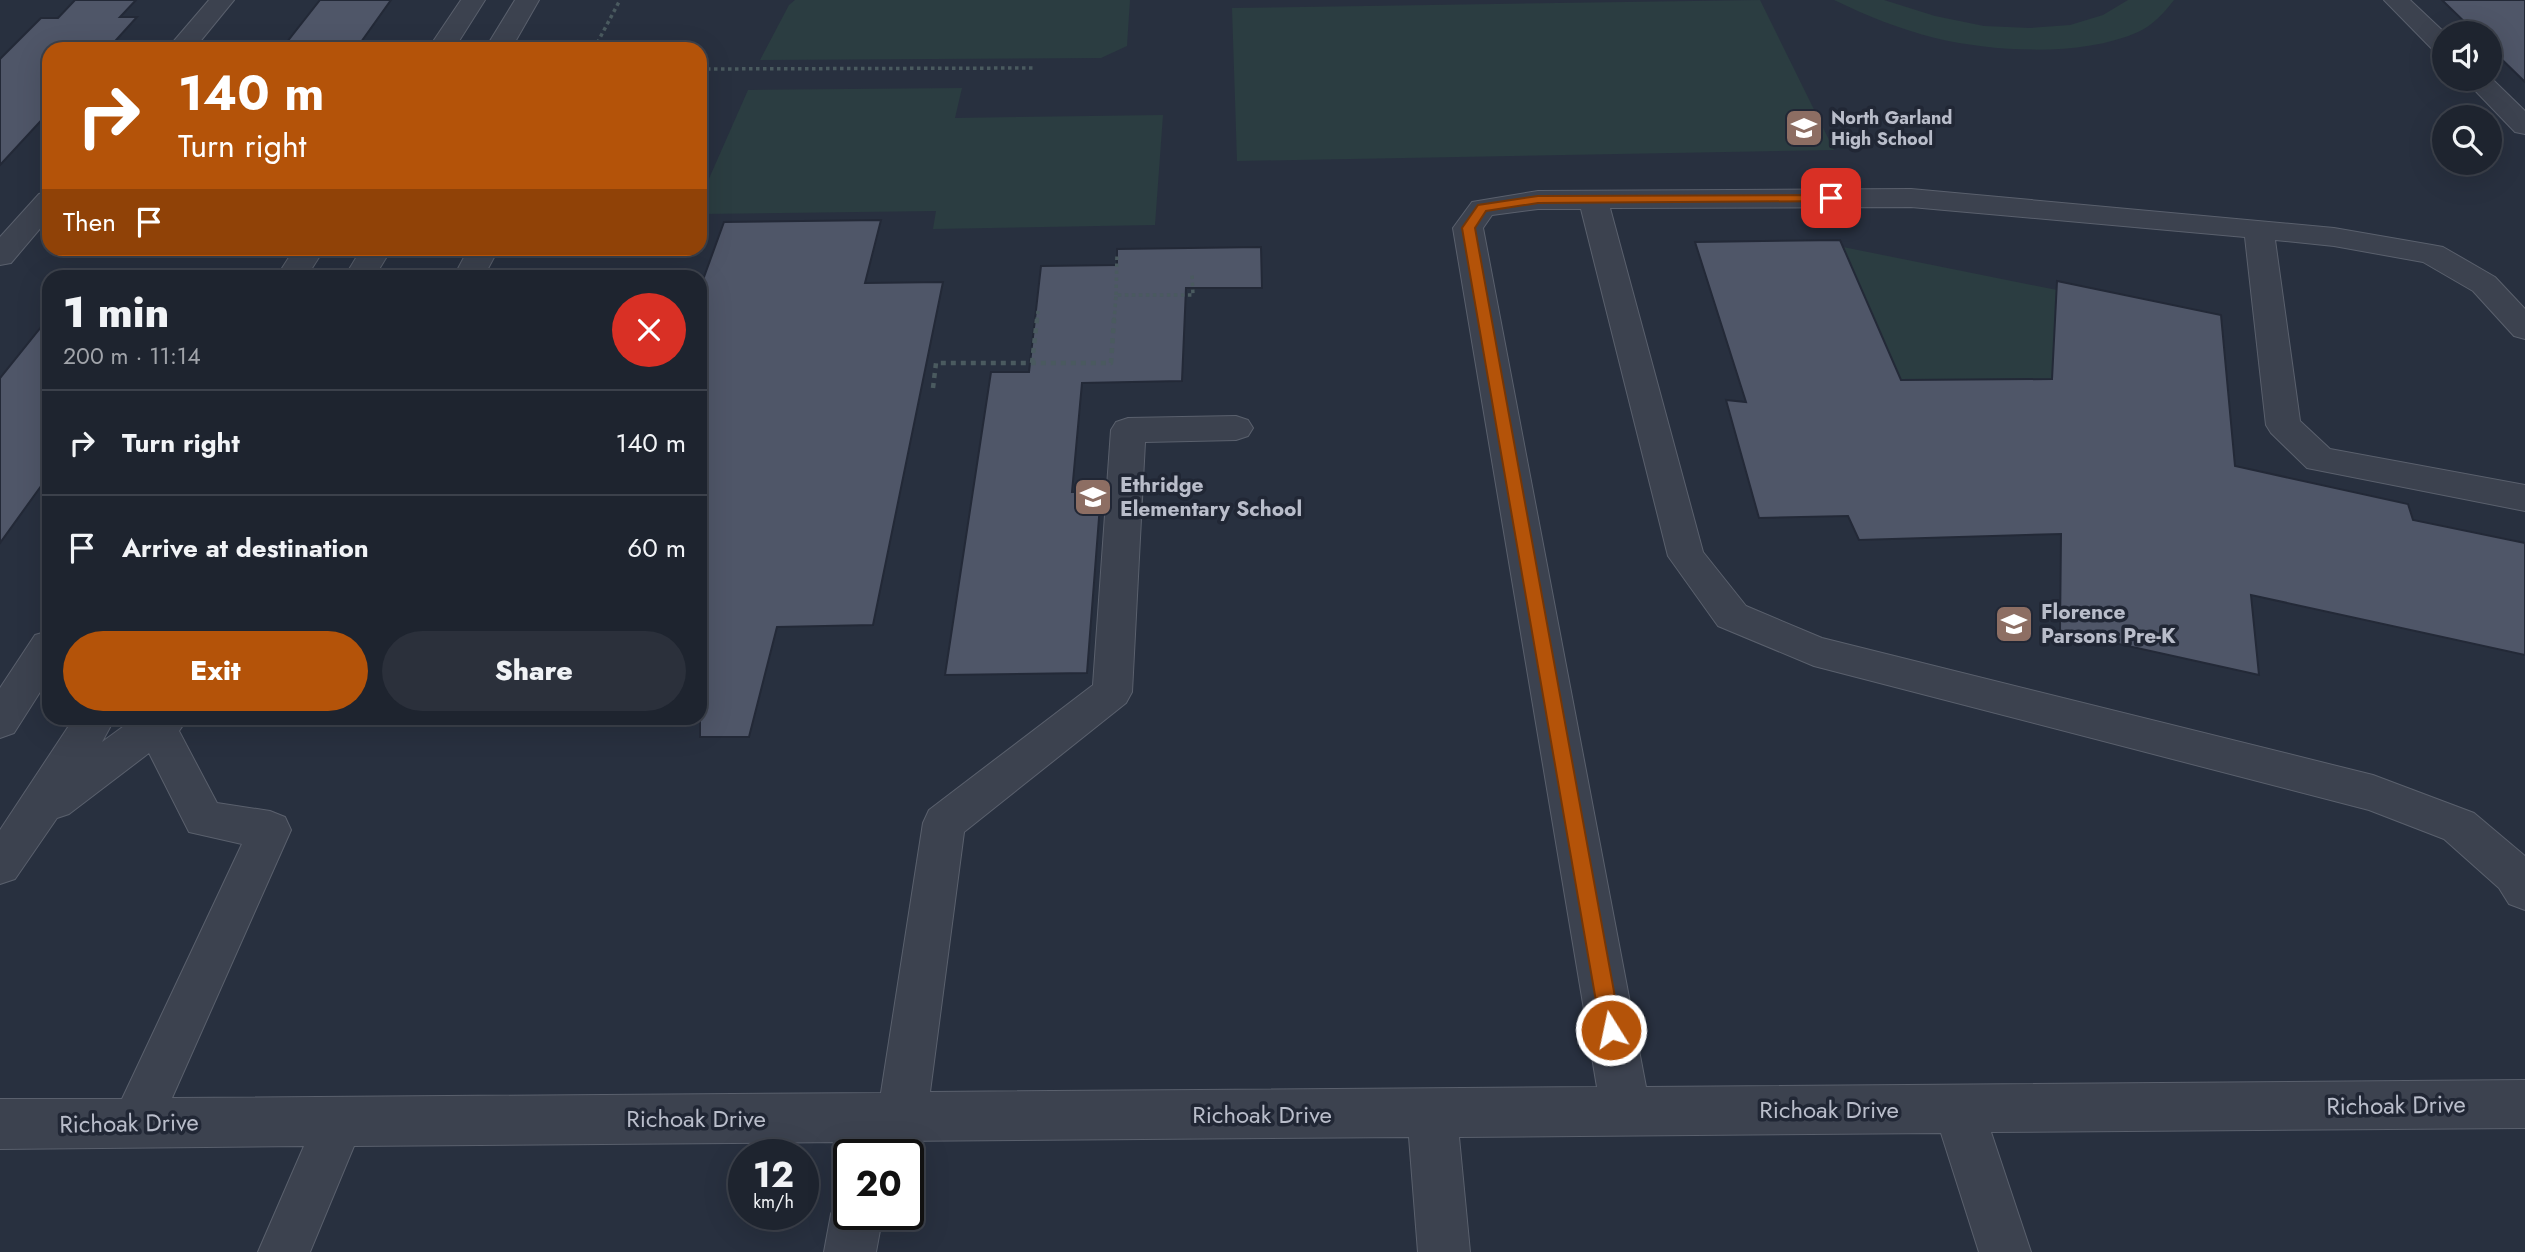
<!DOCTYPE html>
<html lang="en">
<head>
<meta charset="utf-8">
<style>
	body { margin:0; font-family:Jost,sans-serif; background:#2b303b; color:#f1f3f6; height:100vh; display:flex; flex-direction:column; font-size:26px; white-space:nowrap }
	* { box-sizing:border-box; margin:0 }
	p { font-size:23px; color:#a1a4aa }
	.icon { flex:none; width:38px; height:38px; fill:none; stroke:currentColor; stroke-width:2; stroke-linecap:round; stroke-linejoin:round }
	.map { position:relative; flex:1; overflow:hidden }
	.drawer { position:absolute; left:42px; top:270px; width:665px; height:455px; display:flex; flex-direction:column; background:#1e242f; border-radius:21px; box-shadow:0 7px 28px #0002,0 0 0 2px #3c414b }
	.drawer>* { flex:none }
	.top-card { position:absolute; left:42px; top:42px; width:665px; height:214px; border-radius:21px; box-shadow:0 7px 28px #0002,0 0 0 2px #3c414b; background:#b45309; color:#fff; overflow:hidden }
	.buttons { position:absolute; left:2432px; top:21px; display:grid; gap:14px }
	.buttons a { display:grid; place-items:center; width:70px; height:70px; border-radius:50%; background:#1e242f; box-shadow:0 7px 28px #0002,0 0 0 2px #3c414b; font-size:35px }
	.speed { position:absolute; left:728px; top:1139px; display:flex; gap:14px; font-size:35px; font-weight:700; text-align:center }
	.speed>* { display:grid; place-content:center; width:91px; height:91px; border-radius:50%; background:#1e242f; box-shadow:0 7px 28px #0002,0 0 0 2px #3c414b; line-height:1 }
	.speed small { font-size:18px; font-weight:400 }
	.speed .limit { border:4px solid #111; border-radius:10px; background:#fff; color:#111 }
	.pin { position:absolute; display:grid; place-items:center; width:60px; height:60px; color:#fff; margin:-30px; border-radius:14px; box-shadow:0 4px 10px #0006 }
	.me { position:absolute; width:77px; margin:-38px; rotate:350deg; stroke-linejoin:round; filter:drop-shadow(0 0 5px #0008) }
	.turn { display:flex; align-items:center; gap:24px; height:147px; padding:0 21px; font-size:32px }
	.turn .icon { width:91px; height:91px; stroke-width:2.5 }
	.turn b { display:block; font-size:49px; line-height:60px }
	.then { display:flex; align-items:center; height:66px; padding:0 21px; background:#0003; gap:14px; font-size:26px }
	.round { display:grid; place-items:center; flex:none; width:74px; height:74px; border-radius:37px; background:#2b303b }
	.summary { display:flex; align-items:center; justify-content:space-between; height:119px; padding:0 21px }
	h1 { font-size:42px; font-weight:800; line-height:52px }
	.cta { display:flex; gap:14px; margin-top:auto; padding:14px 21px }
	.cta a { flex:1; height:80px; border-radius:42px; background:#b45309; color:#fff; font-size:28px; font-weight:800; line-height:80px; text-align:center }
	.cta a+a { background:#2b303b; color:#f1f3f6 }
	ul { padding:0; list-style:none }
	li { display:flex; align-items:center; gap:21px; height:105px; padding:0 21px; border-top:2px solid #3c414b }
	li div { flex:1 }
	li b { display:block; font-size:26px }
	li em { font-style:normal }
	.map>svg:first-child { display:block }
	.green { fill:#2b3d41 }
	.building { fill:#4f5668; stroke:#232937; stroke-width:2 }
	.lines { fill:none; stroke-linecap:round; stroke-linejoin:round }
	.minor-casing { stroke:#5a606d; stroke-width:2 }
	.path-far1 { stroke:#4a5a5f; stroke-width:3.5; stroke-dasharray:3.5 3.5; stroke-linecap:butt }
	.path { stroke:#4a5a5f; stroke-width:4.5; stroke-dasharray:5 5; stroke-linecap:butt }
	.minor { fill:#3c424f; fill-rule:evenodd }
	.route { fill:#b45309; stroke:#753606; stroke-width:2 }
	.labels { text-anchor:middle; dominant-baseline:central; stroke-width:7; stroke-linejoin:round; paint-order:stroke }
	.far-poi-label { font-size:18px; font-weight:bold; fill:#b9bdca; stroke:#212735; text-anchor:start }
	.poi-label { font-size:21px; font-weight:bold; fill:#b9bdca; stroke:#212735; text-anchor:start }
	.near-street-label { font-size:24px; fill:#b9bdca; stroke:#212735 }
</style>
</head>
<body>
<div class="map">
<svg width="2525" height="1252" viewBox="0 0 2525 1252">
	<rect width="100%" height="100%" fill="#28303f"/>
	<path class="green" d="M795,0H1130L1127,46L1101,58L760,60L789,5Z
		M1760,0L1834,150L1237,161L1232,8Z
		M1834,0H1884L1935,16L1984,26L2030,28L2070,25L2103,15L2128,0H2174C2164,13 2153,25 2138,32C2082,57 1994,52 1935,38C1900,29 1867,16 1834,0Z
		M962,88L955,118L1163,115L1155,225L933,229L936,211L700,214V199L748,90Z
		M1843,247L2057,290L2052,379L1901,380Z"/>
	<path class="building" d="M75,0H136L120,17H137L108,49H49V112L0,165V59L41,18H58Z
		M320,0H391L361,42H287Z
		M2442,0H2525V82L2490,48V33H2476Z
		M881,220L865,283L943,282L873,625L777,627L749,737H700V288L724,222Z
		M1840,240L1901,380L2052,379L2057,281L2221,315L2235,466L2408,504L2413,520L2525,543V655L2251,595L2259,675L2060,631L2061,534L1859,540L1848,516L1759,518L1726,400L1746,402L1695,242Z
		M1261,247L1262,288H1186L1182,381L1082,383L1072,492H1101L1087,673L945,675L991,372H1029L1041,266L1117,265V249Z
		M49,317V475L0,543V378Z"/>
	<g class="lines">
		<defs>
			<path id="minor" d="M209,0H234L194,49H167Z
				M461,0H485L454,49H428Z
				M515,0H539L511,49H485Z
				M2384,0H2410L2445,33V55L2436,53Z
				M2490,77L2525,111V134L2515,132L2464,79Z
				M1911,189L2334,228L2432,245L2443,247L2495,277L2525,309V339L2514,336L2473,291L2423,262L2334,246L2275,240L2300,421L2330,449L2525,485V511L2307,468L2271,433L2266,425L2245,237L1911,207L1610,208L1703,552L1746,606L1822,638L2373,775L2474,813L2525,856V910L2509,904L2499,888L2444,839L2369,810L1814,666L1718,626L1668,556L1581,209H1538L1492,215L1483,228L1646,1087L2525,1080V1128L1991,1132L2031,1252H1979L1941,1133L1459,1137L1470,1252H1418L1409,1137L894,1141L892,1155H849V1171L842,1155L845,1142L354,1146L310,1252H258L304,1146L0,1149V1099H122L242,844L189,832L149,753L69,814L57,818L15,879L0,884V830L74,718H115L102,742L135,718H188L179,731L217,803L270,811L285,817L291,830L172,1098L881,1093L923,823L929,810L1093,685L1111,430L1116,422L1128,418L1236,416L1248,420L1253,428L1248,436L1236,440L1145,442L1132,692L1126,703L964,832L930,1092L1597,1087L1453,228L1472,202L1538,191Z
				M49,191V218L11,263L0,265V237L39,194Z
				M295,248H325L307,276H277Z
				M362,248H392L375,276H345Z
				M469,248H499L484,276H454Z
				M49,631V678L14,733L0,738V688L35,635Z
				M849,1192V1214H883L876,1252H824L831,1214L839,1196Z"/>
		</defs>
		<use href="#minor" class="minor-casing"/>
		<path class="path-far1" d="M594,49L620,0
			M700,69L1035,68
			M1116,295L1117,254
			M1037,321L1038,311
			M1114,321L1116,295H1193L1192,274"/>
		<path class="path" d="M1032,363L1037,319
			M933,388L936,363H1111L1114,319"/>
		<use href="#minor" class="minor"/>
	</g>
	<path class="route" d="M1831,195L1835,196V201L1538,203L1486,211L1475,228L1621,1030L1618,1037L1611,1040L1604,1037L1601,1030L1462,228L1478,205L1538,196Z"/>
	<defs>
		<symbol id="school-square" viewBox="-11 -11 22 22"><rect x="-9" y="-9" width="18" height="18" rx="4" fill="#8d6e63" stroke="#212735"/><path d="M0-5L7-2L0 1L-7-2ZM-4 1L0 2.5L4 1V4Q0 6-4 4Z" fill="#fff"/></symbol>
	</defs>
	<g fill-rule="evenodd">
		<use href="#school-square" x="1782" y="106" width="44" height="44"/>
		<use href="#school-square" x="1071" y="475" width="44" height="44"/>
		<use href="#school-square" x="1992" y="602" width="44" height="44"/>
	</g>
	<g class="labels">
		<g class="far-poi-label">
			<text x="1831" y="118">North Garland<tspan x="1831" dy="21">High School</tspan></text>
		</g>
		<g class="poi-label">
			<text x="1120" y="485">Ethridge<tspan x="1120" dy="24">Elementary School</tspan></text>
			<text x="2041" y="612">Florence<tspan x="2041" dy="24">Parsons Pre-K</tspan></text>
		</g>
		<g class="near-street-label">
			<text transform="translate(2396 1105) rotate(-1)">Richoak Drive</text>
			<text x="1829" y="1109">Richoak Drive</text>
			<text x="1262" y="1114">Richoak Drive</text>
			<text x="696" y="1118">Richoak Drive</text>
			<text transform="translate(129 1123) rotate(-1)">Richoak Drive</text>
		</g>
	</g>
</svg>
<div class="buttons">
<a><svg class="icon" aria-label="sound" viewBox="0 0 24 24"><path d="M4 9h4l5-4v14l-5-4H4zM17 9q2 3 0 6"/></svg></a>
<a><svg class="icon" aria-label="search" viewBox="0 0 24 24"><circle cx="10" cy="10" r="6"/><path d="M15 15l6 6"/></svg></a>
</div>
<div class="speed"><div>12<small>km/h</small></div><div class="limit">20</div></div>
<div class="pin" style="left:1831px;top:198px;background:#d93025"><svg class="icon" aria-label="arrive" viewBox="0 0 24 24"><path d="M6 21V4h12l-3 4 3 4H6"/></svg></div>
<svg class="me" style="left:1611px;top:1030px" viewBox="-20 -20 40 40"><circle r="17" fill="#b45309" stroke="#fff" stroke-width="3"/><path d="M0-11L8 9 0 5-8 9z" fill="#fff"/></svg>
<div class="top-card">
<div class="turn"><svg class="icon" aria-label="right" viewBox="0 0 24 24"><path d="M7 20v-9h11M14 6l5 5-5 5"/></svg><div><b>140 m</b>Turn right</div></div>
<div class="then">Then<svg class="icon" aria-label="arrive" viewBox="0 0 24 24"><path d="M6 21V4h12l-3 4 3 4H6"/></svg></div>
</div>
<section class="drawer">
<div class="summary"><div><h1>1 min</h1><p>200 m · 11:14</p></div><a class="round" style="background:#d93025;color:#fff"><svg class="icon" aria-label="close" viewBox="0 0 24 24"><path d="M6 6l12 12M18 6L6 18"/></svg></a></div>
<ul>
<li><svg class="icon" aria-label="right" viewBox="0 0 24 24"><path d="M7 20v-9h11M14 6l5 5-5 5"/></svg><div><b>Turn right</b></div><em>140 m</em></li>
<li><svg class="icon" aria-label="arrive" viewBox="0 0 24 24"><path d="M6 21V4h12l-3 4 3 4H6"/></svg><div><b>Arrive at destination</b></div><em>60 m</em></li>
</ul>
<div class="cta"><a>Exit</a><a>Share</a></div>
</section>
</div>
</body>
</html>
